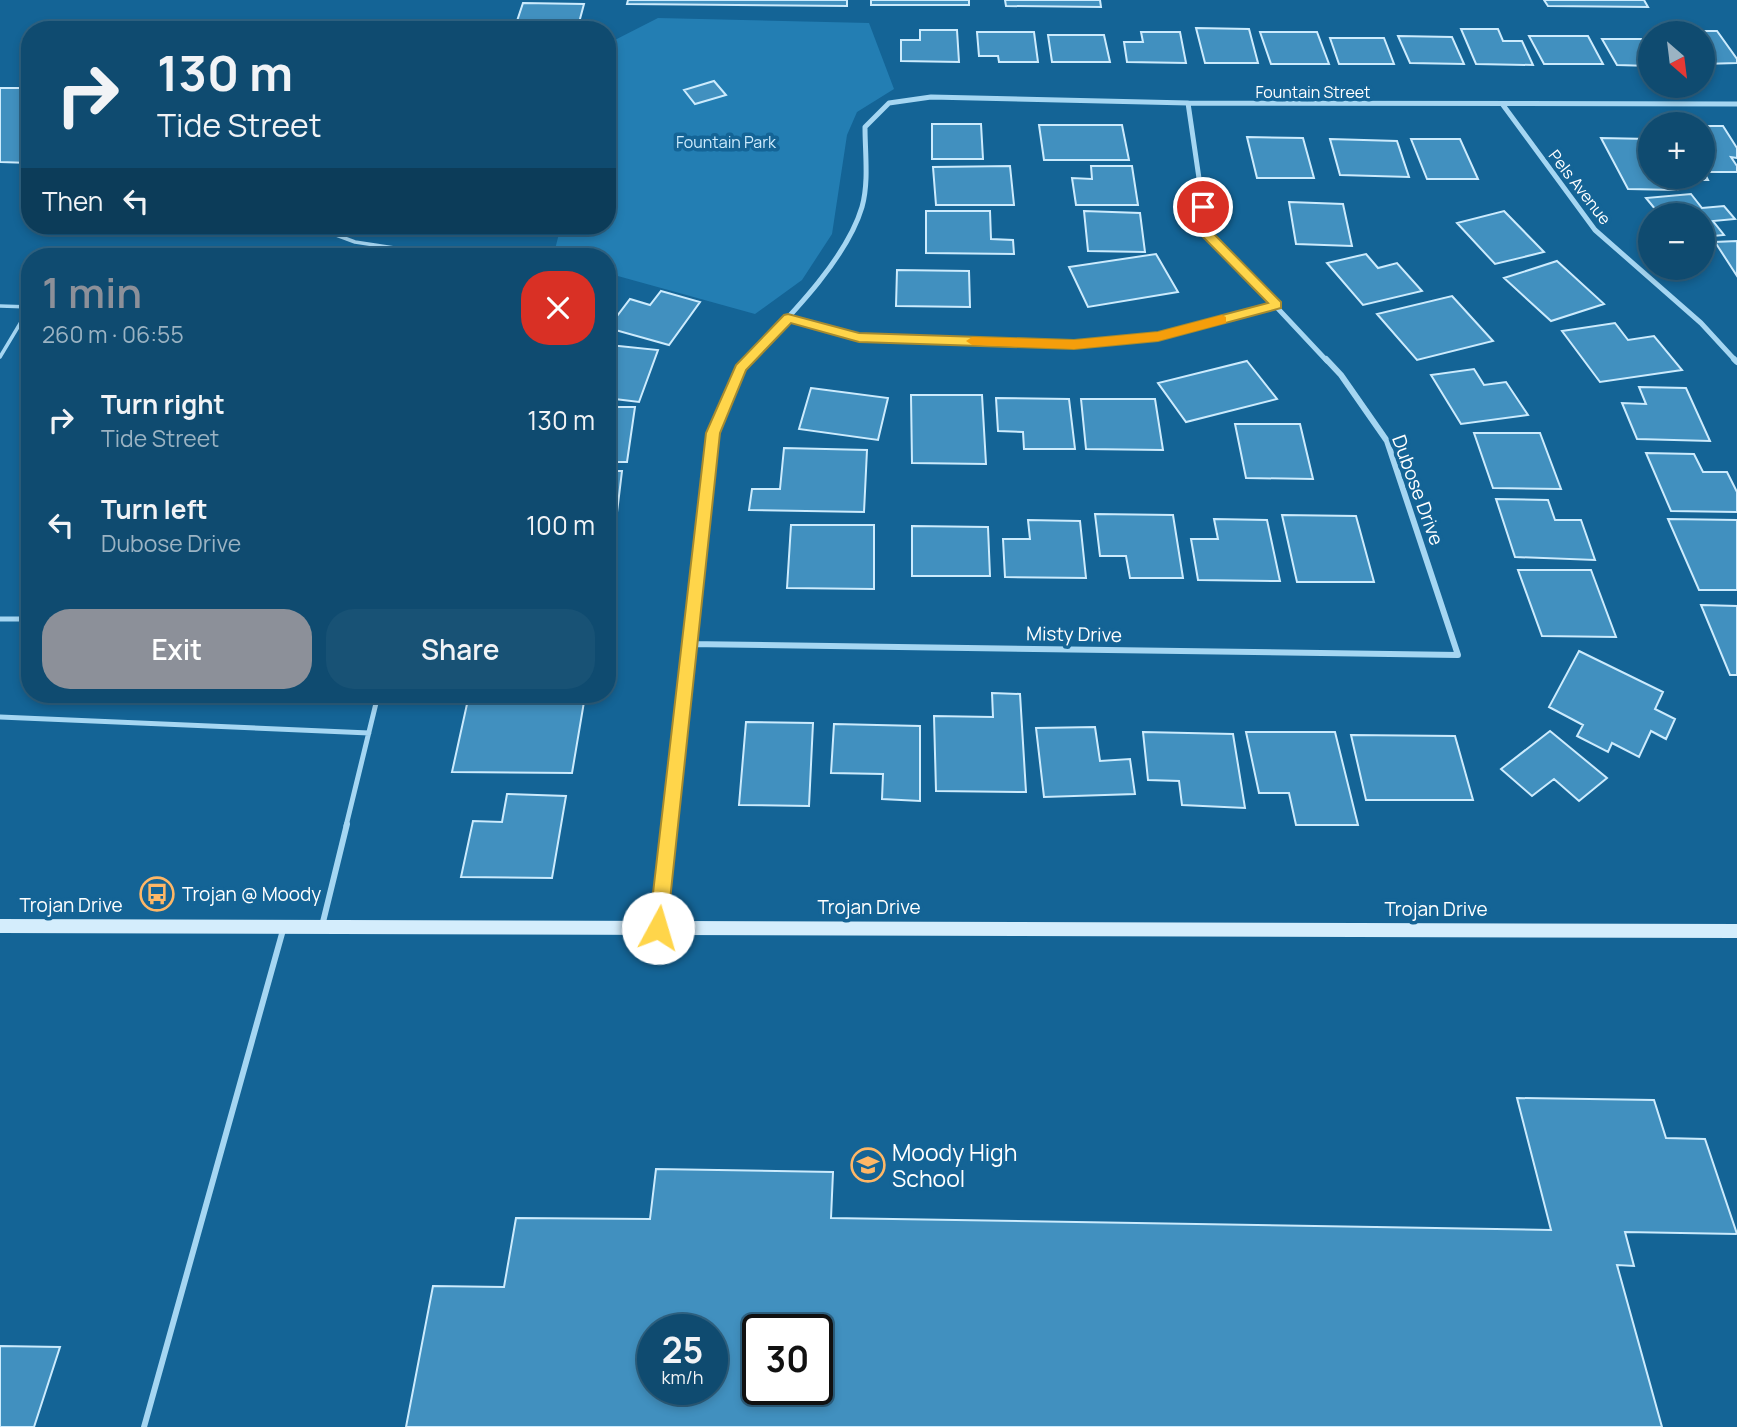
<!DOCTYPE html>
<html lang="en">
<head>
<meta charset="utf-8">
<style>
	body { margin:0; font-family:Manrope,sans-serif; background:#185275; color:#f1f3f6; height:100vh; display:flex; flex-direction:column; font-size:26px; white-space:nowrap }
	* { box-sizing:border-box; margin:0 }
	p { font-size:23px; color:#9bb3c3 }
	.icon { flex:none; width:38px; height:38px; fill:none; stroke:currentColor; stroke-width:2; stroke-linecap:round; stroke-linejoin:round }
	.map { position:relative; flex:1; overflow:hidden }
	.details { position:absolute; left:21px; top:248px; width:595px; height:455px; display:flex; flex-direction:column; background:#0f4b70; border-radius:28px; box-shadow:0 4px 10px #0003,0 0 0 2px #2f6383 }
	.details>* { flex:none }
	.guide { position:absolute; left:21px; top:21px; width:595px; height:214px; border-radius:28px; box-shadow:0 4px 10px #0003,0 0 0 2px #2f6383; background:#0f4b70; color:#f1f3f6; overflow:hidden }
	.needle { width:46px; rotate:152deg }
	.tools { position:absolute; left:1638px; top:21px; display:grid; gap:14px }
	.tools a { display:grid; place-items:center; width:77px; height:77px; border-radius:50%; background:#0f4b70; box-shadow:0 4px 10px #0003,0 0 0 2px #2f6383; font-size:35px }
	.speed { position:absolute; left:637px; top:1314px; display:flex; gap:14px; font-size:35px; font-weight:700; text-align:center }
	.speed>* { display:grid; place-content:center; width:91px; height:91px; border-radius:50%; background:#0f4b70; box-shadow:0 4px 10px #0003,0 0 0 2px #2f6383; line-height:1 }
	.speed small { font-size:18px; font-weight:400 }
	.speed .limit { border:4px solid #111; border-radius:10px; background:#fff; color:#111 }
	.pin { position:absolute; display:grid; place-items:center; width:60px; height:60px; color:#fff; margin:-30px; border:4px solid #fff; border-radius:50%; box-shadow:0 2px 7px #0007 }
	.me { position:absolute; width:77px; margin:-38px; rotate:6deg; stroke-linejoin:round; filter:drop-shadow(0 0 5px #0008) }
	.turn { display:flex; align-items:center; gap:24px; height:147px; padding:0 21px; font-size:32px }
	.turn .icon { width:91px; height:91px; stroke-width:2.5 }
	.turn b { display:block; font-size:49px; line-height:60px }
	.then { display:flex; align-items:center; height:66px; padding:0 21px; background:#0003; gap:14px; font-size:26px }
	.round { display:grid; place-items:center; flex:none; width:74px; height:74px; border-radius:28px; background:#185275 }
	.head { display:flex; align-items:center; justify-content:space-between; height:119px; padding:0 21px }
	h1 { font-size:42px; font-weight:600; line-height:52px; color:#8c9099 }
	.action { display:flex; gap:14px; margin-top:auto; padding:14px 21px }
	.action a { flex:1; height:80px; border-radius:28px; background:#8c9099; color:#fff; font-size:28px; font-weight:600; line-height:80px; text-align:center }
	.action a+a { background:#185275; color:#f1f3f6 }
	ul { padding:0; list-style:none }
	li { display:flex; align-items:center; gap:21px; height:105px; padding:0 21px }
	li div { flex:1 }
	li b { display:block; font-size:26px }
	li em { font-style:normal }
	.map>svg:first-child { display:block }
	.green { fill:#237eb3 }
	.building { fill:#4190bf; stroke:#ccebfd; stroke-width:2; fill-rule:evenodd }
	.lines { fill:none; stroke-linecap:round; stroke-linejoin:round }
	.lane-far2 { stroke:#a5d6f2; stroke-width:3.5 }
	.lane-far1 { stroke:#a5d6f2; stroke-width:5 }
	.lane { stroke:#a5d6f2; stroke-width:6 }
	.street-far2 { stroke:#a5d6f2; stroke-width:5 }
	.street-far1 { stroke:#a5d6f2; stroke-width:6 }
	.street { stroke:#a5d6f2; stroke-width:9 }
	.secondary { fill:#d4edfc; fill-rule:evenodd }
	.route { fill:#ffd54a; stroke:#a68a30; stroke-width:2 }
	.slow { fill:#f59e0b }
	.labels { text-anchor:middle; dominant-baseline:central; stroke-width:7; stroke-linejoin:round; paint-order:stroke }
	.far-street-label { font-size:16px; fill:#fff; stroke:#146496 }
	.far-park-label { font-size:16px; fill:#ccebfd; stroke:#146496 }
	.street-label { font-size:19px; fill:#fff; stroke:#146496 }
	.poi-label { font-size:19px; fill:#fff; stroke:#146496; text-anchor:start }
	.near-poi-label { font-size:23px; fill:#fff; stroke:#146496; text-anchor:start }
</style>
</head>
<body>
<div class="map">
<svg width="1737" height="1427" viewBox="0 0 1737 1427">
	<rect width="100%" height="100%" fill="#146496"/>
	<path class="green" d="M658,18L869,23L894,89L857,112L847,135L832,234L802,280L755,314L607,273V257H553L561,226H607V44Z"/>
	<path class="building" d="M628,0H847V6L627,4Z
		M871,0H969V5H871Z
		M1005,0H1100L1101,7L1006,6Z
		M1544,0H1644L1648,7L1548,6Z
		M523,3L584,4L577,30H514Z
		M1196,28L1249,29L1258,63H1205Z
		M1461,29H1498L1503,41H1522L1533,65L1476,64Z
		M920,30H957L959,62L901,61V40H920Z
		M1661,31H1717L1737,59V63L1703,64V33H1662Z
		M977,32H1034L1038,62H999L998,56H979Z
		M1141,32H1180L1186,63L1127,62L1124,42H1143Z
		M1260,32H1317L1329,64H1271Z
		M1048,35H1104L1110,62H1052Z
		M1398,36L1452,37L1464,64L1410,63Z
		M1529,36H1588L1603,64H1544Z
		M1330,38H1384L1394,64H1339Z
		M1602,39H1650V66L1617,65Z
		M714,81L726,95L695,104L684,90Z
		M0,88H30V163L0,162Z
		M932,124H981L983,159H932Z
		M1039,125H1122L1129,160H1044Z
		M1703,126H1723L1737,148V158L1731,157L1737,166V172H1704L1708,180H1684L1682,177H1703V139H1708Z
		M1247,137L1303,138L1314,178H1257Z
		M1601,138L1649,139L1650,177H1670L1677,190L1628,189Z
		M1330,139L1397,141L1409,177L1340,175Z
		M1411,139H1460L1478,179H1427Z
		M1010,166L1014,205H936L933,167Z
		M1091,166H1132L1138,205H1076L1072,178L1092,179Z
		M1691,194L1702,208L1724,206L1735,219L1713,221L1724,235L1703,237V215H1660L1646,198Z
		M1289,202L1343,204L1352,246L1296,244Z
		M926,211H990L991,239L1013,240L1014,254L926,253Z
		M1084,211L1140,213L1145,252L1088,251Z
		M1504,211L1544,252L1495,264L1457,223Z
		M1737,241V276L1715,242Z
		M1156,254L1178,292L1088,307L1069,267Z
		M1366,254L1378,268L1397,263L1422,291L1363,305L1327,263Z
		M1557,261L1604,304L1551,321L1504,278Z
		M897,270L969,271L970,307L896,306Z
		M661,291L700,302L669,345L608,328L630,299L650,305Z
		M1452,296L1493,341L1417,360L1377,314Z
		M1615,323L1628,340L1654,336L1682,370L1600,382L1562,331Z
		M609,345L658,350L639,402L607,398Z
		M1247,361L1277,399L1186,422L1158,383Z
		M1474,369L1484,385L1506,382L1528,415L1461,424L1431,375Z
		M1639,387L1686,388L1710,441L1637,439L1622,403L1646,404Z
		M811,388L888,398L878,440L799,429Z
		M911,395H982L986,464L912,463Z
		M996,398L1069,399L1075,449H1024L1023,432L998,431Z
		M1081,399H1155L1163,450L1086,449Z
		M607,407H635L627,462H607Z
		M1235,424H1300L1313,479L1246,478Z
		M1474,433H1540L1561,489L1493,488Z
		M784,448L867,450L864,512L749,510L752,489H780Z
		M1646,453L1694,454L1703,472H1727L1737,492V512L1671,511Z
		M607,471H622L615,529H607Z
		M1496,499L1548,500L1555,520H1581L1595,560L1515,557Z
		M1095,514L1173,515L1183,578H1130L1126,556H1100Z
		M1282,515L1356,516L1374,582H1297Z
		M1214,519L1267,520L1280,581L1198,580L1191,539H1218Z
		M1668,519L1737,520V590H1699Z
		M1028,520L1080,521L1086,578L1005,577L1003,539H1030Z
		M791,525H874V589L787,588Z
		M912,526L988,527L990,576H912Z
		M1518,570H1591L1616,637L1542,636Z
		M1701,605L1737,606V675H1730Z
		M1579,651L1663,692L1655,709L1675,719L1666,739L1651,731L1639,757L1612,743L1608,752L1577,736L1583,725L1549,707Z
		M992,693L1020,694L1026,792L936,791L934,716L993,717Z
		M469,695L585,696L572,773L452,772Z
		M746,722L813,723L809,806L739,805Z
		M834,724L920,726V801L882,799L883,774L831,773Z
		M1095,727L1100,761L1130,759L1135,794L1044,797L1036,728Z
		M1550,731L1607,778L1579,801L1554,779L1532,796L1501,769Z
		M1143,732L1233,734L1245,808L1182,805L1179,781L1148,780Z
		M1246,732H1335L1358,825H1296L1289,793H1259Z
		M1351,735L1455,736L1473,800H1366Z
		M507,794L566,796L552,878L461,877L473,821L502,822Z
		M1517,1098L1654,1100L1666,1138L1705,1139L1737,1234L1625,1232L1634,1266L1617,1265L1662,1427H406L433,1286L504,1287L516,1218L650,1219L656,1169L833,1172L831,1218L1551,1230ZM653,1330H712V1390H653ZM758,1330H817V1390H758Z
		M0,1346L60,1347L34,1427H0Z"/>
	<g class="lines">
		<path class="lane-far2" d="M312,226L355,242L401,249L399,257
			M0,306L30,307L0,357"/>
		<path class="lane-far1" d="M0,619H30
			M0,717L369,733
			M346,826L378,695"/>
		<path class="lane" d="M322,926L347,824
			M144,1427L283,930"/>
		<path class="street-far2" d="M1188,103L1207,233L1327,361
			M1503,105L1595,230L1701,323L1736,361
			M788,318L859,337L1074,344L1158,336L1277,305
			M747,361C786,320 846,261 862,207C869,182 865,153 865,127L889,103L931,97L1188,103L1737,104"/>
		<path class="street-far1" d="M1734,359L1737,362
			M688,644L1458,655L1387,441L1341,375L1326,359
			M669,826L713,433L740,368L749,359"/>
		<path class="street" d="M658,928L670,824"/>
		<path class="secondary" d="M0,919L1737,924V938L0,933Z"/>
	</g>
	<path class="route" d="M1203,203L1209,207L1212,232L1281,302V308L1158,341L1074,349L859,342L791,323L746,370L720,433L667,928L664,933L658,936L652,933L649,928L706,433L736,365L784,315L788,314L859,333L1074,340L1158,332L1268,303L1202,236L1197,207Z"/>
	<path class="slow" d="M1222,315L1226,317V323L1158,341L1074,349L972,345L966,341L972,337L1074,340L1158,332Z"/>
	<defs>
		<symbol id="bus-ring" viewBox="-11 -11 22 22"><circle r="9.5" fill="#146496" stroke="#ffb766" stroke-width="1.5"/><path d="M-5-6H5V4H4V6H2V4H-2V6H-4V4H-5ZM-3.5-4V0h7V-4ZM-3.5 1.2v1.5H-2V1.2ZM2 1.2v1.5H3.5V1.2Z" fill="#ffb766"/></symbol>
		<symbol id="school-ring" viewBox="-11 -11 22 22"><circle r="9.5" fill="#146496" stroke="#ffb766" stroke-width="1.5"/><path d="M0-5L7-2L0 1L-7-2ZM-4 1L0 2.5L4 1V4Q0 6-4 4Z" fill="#ffb766"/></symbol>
	</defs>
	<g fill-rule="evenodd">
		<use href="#bus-ring" x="138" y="875" width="38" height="38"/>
		<use href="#school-ring" x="849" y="1146" width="38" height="38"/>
	</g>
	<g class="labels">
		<g class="far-street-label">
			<text x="1313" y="92">Fountain Street</text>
			<text transform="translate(1580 187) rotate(52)">Pels Avenue</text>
		</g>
		<g class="far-park-label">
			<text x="726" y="142">Fountain Park</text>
		</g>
		<g class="street-label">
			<text transform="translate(1418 490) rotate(70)">Dubose Drive</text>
			<text transform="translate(1074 634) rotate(1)">Misty Drive</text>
			<text x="71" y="905">Trojan Drive</text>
			<text x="869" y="907">Trojan Drive</text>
			<text x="1436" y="909">Trojan Drive</text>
		</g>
		<g class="poi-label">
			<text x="182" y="894">Trojan @ Moody</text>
		</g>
		<g class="near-poi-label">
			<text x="892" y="1152">Moody High<tspan x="892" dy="26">School</tspan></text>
		</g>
	</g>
</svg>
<div class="tools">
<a><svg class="needle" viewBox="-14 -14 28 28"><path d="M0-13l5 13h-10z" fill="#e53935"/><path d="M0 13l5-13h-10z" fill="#9bb3c3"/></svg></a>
<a>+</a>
<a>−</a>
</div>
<div class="speed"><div>25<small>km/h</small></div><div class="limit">30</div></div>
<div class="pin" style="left:1203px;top:207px;background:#d93025"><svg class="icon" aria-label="arrive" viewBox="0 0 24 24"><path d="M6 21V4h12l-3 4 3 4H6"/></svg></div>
<svg class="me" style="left:658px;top:928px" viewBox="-20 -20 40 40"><circle r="19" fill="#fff"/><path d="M0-13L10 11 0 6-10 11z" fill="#ffd54a"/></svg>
<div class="guide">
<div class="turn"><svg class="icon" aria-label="right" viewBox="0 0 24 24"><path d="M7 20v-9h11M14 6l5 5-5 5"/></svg><div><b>130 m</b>Tide Street</div></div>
<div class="then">Then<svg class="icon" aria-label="left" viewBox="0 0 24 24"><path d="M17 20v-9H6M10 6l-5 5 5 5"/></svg></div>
</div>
<section class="details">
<div class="head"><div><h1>1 min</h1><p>260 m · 06:55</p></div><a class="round" style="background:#d93025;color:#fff"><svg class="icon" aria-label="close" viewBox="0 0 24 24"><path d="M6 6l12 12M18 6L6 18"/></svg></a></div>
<ul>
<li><svg class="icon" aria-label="right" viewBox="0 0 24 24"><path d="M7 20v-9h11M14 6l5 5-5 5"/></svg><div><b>Turn right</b><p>Tide Street</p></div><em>130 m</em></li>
<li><svg class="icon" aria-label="left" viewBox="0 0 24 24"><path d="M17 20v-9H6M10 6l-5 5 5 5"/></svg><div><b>Turn left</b><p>Dubose Drive</p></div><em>100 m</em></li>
</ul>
<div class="action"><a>Exit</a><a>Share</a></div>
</section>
</div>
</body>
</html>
